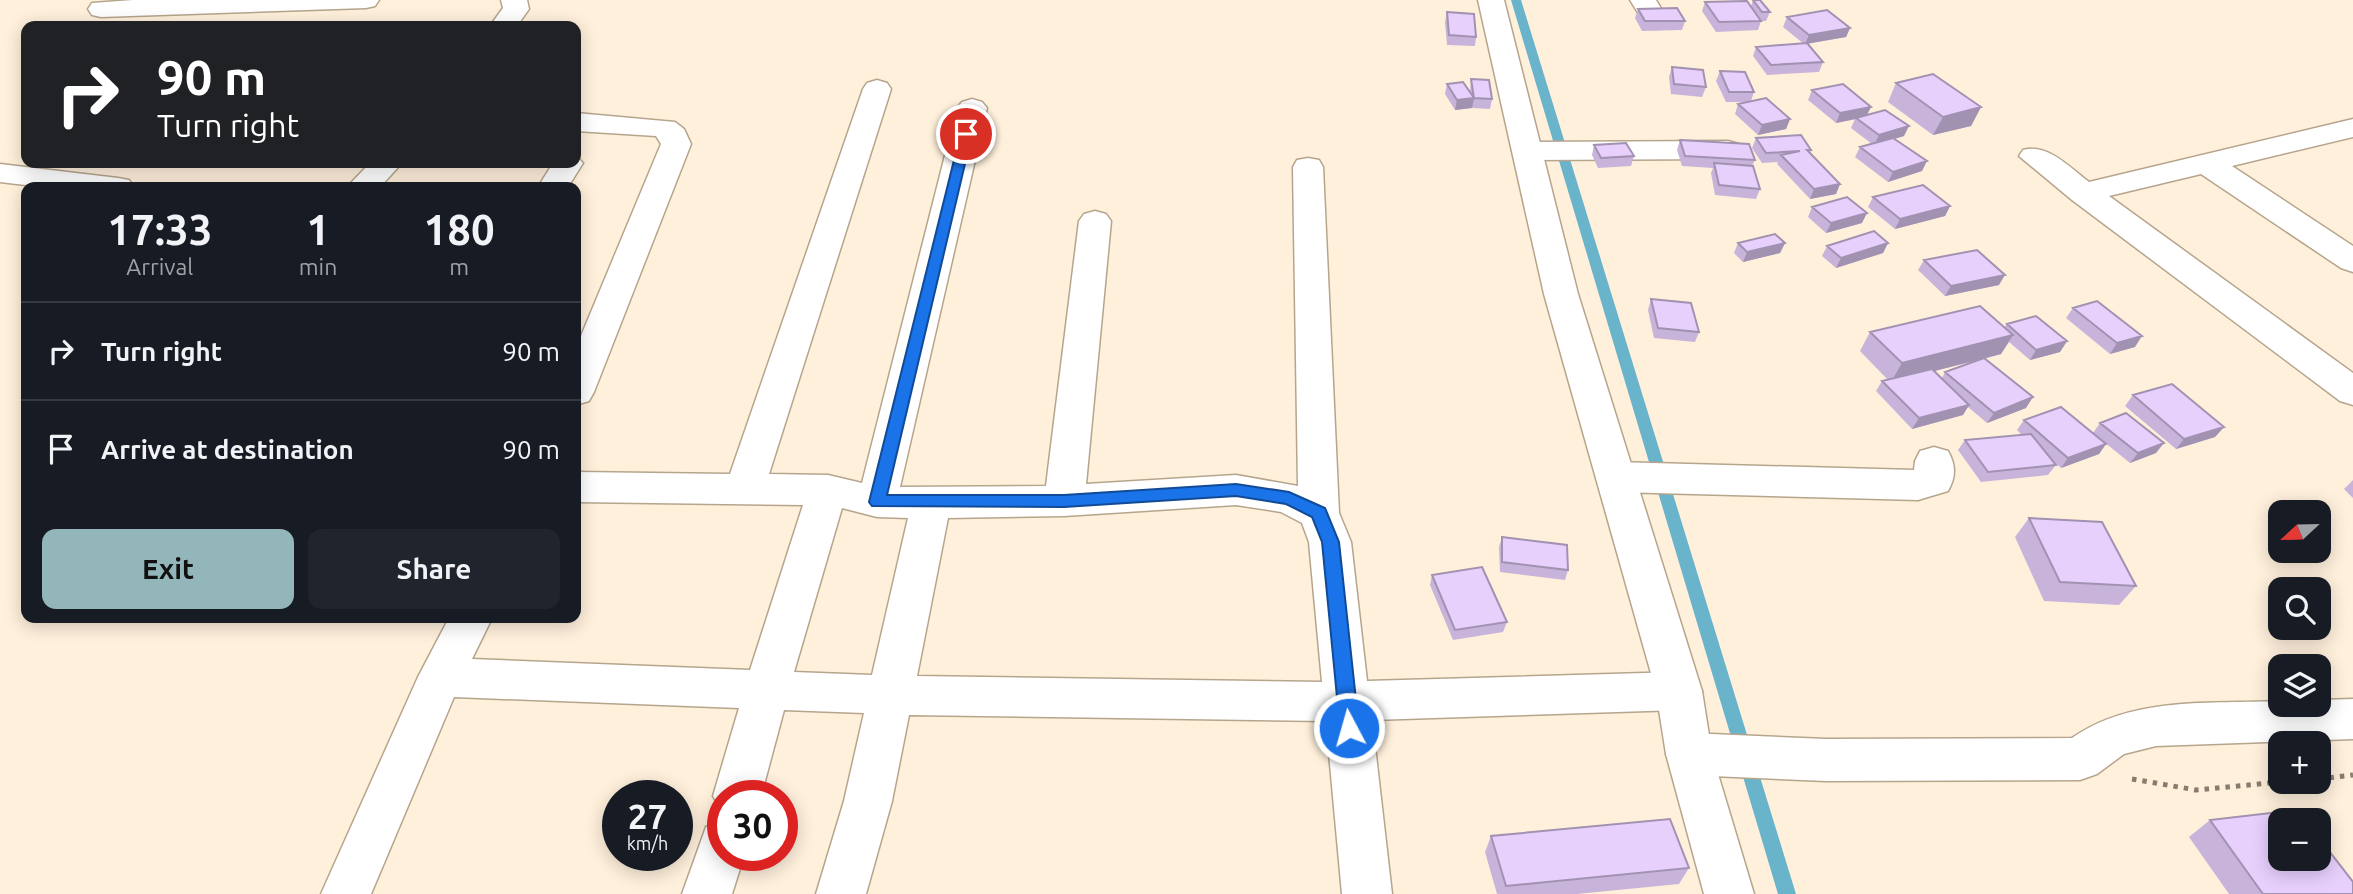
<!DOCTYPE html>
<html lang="en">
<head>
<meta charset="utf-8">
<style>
	body { margin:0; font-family:Ubuntu,sans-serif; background:#20242c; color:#f1f3f6; height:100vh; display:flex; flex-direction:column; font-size:26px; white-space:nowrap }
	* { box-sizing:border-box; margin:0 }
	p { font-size:23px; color:#9ea1a6 }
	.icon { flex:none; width:38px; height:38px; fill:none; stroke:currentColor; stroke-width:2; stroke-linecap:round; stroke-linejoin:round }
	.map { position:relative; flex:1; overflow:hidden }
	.details { position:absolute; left:21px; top:182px; width:560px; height:441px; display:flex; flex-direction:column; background:#171b24; border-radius:14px; box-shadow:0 4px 18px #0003 }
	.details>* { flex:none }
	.banner { position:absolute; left:21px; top:21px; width:560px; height:147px; border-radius:14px; box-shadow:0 4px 18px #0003; background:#202124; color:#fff; overflow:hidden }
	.needle { width:46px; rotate:248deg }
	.buttons { position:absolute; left:2268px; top:500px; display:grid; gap:14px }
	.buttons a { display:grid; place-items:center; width:63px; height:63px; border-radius:14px; background:#171b24; box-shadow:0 4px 18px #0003; font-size:35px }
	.speed { position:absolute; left:602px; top:780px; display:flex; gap:14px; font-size:35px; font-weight:700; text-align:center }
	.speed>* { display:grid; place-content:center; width:91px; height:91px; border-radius:50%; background:#171b24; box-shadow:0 4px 18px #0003; line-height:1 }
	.speed small { font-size:18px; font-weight:400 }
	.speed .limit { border:10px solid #d22; background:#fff; color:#111 }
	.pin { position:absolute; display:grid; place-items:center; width:60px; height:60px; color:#fff; margin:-30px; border:4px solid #fff; border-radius:50%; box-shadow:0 2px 7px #0007 }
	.me { position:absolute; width:77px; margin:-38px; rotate:354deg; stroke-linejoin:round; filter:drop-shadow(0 0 5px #0008) }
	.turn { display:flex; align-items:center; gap:24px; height:147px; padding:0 21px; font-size:32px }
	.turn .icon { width:91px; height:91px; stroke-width:2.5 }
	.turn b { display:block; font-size:49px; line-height:60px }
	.eta { display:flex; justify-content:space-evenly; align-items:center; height:119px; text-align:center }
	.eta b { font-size:42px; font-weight:700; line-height:49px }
	.primary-button { display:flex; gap:14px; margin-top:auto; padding:14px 21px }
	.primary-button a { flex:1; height:80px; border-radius:14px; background:#93b6ba; color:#111; font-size:28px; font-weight:700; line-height:80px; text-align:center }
	.primary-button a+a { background:#20242c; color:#f1f3f6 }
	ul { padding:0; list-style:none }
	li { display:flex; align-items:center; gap:21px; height:98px; padding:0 21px; border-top:2px solid #363941 }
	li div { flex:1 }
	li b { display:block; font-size:26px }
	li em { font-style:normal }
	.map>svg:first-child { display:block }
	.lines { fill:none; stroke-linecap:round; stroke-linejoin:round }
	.stream { fill:#69b3cb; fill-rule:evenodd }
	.minor-casing { stroke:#b6a58c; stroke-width:3 }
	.tertiary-casing { stroke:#b6a58c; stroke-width:3 }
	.path { stroke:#877d6f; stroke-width:5; stroke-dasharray:4.5 6; stroke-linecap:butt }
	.minor { fill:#fff; fill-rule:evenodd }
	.tertiary { fill:#fff; fill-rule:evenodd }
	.wall { fill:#c8b3da; fill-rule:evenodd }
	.shaded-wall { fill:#a292b1 }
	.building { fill:#e8d0fd; stroke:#a292b1; stroke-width:2 }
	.route { fill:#1a73e8; stroke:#114b97; stroke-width:2 }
</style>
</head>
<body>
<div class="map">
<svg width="2353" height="894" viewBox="0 0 2353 894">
	<rect width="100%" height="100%" fill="#fff0dc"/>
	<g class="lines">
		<path class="stream" d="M1511,0H1521L1796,894H1778Z"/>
		<defs>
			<path id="minor" d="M133,0H379L375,6L366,8L101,17L92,15L88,9L92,3Z
				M501,0H527L529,9L517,26H490L503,8Z
				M1630,0H1656L1662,10L1658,16H1640Z
				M877,80L887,83L891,89L769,474L828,475L862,483L957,108L962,102L972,99L982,102L987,108L900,487L1046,486L1079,221L1084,214L1095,211L1106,214L1111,221L1086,484L1236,475L1298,486L1293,167L1297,160L1308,158L1319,160L1323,167L1339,513L1351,542L1367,681L1679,672L1695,677L1702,691L1695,705L1679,710L1372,720L1392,894H1342L1326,721L909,715L892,801L866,894H816L844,801L864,713L784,710L761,796H723V813L713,796L739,708L454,697L371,894H321L418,677L449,618H492L472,659L750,670L803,505L576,502V472L730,474L863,89L867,83ZM1236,505L1281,512L1302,523L1309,542L1322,682L917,676L948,518L1064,516ZM842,508L877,517L908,518L872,675L794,672Z
				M576,113L675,122L684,129L691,144L594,392L589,401L576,405V348L661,144L656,136L576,131Z
				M2353,119V137L2232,166L2353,246V272L2341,268L2201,174L2109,196L2353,373V405L2340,401L2072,200L2019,156L2023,150C2048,143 2070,168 2089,182Z
				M1728,141L1739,144L1743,150L1739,156L1728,159L1527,160L1516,157L1512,151L1516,145L1527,142Z
				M576,156L583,163L568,187H538L553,163H576Z
				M370,163H402L380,187H347Z
				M0,164L118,178L129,180L134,187H42L0,182Z
				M1934,447L1948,451C1956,465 1956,477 1948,491L1918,500L1616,492L1602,487L1596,477L1602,467L1616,462L1914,470L1915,461L1920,451Z
				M2353,699V739L2156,746L2124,754L2097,774L2080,780L1826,781L1689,775L1672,769L1666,754L1672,739L1689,733L1826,739L2072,738C2132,696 2210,704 2280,701V705H2319V700Z
				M723,820V856H744L732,894H682L706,827Z"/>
			<path id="tertiary" d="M1478,0H1504L1578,294L1702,691L1712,754L1754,894H1704L1666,754L1656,691L1544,294Z"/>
		</defs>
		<use href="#minor" class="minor-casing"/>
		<use href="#tertiary" class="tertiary-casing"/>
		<path class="path" d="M2132,779L2196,790L2280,782
			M2319,779L2353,775"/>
		<use href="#minor" class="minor"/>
		<use href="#tertiary" class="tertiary"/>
	</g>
	<path class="wall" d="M1753,0L1770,12L1766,21H1761L1758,30L1716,32L1702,11L1705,2L1751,6Z
		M1638,9L1685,21L1682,30L1642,31L1635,18Z
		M1447,12L1476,37L1475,46L1447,45L1445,22Z
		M1787,17L1850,28L1846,37L1807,44L1823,62L1819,72L1767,75L1753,56L1756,47L1804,44L1783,27Z
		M1672,67L1706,87L1702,97L1671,94L1669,77Z
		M1720,71L1754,92L1751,101L1790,119L1786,129L1758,135L1735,114L1738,104L1748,102H1726L1716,81Z
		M1471,79L1492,99L1490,109L1472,108L1455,110L1445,94L1447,84L1470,92Z
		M1896,83L1981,107L1971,126L1933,135L1888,102Z
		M1812,90L1867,115L1904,136L1894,139L1922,171L1888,182L1855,157L1860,147L1872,144L1851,128L1855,119L1836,123L1808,100Z
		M1756,138L1811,150L1810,154L1840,184L1836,194L1810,199L1777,164L1778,162L1762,163L1752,148Z
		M1680,140L1755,160L1752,166L1760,189L1756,199L1715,195L1711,173L1713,168L1682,166L1677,150Z
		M1594,145L1634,156L1631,166L1598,168L1592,155Z
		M1873,197L1950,206L1945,216L1895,229L1868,207Z
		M1812,207L1862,223L1826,233L1808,217Z
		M1738,243H1785L1780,253L1743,262L1734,253Z
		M1888,243L1883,253L1836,268L1822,256L1827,246Z
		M1924,260L1999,285L1945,296L1918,270Z
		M1651,299L1699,332L1695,342L1654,338L1648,310Z
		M2073,308L2135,347L2110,354L2066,318Z
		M2007,324L2067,341L2060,352L2030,360L2009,342L2001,354L1984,359L2026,408L1987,423L1968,407L1963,415L1912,429L1876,391L1882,381L1888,380L1860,351L1870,332L2004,327ZM1982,359L1945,372L1942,378L1935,371Z
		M2133,395L2224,427L2215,437L2176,449L2125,406Z
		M2024,420L2106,444L2099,454L2061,468L2053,461L2056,465L2048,475L1981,482L1958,450L1965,440L2022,435L2017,430Z
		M2100,423L2156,453L2130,463L2093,433Z
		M2353,480V498L2344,489Z
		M2029,518L2136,586L2119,605L2044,601L2015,537Z
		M1502,537L1568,570L1565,580L1500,572L1499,547Z
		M1432,575L1507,622L1503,632L1453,640L1430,585Z
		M2210,820L2353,894H2229L2189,837Z
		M1491,836L1689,868L1679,884L1577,894H1497L1485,852Z"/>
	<path class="shaded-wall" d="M1850,28L1846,37L1805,44L1809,35Z
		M1474,98L1472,108L1455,110L1457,100Z
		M1871,107L1866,117L1836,123L1840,113Z
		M1981,107L1971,126L1933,135L1943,117Z
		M1790,119L1786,129L1758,135L1762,125Z
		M1909,126L1904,136L1874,145L1879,135Z
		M1927,161L1922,171L1888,182L1893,172Z
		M1840,184L1836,194L1810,199L1814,189Z
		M1950,206L1945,216L1895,229L1900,219Z
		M1867,213L1862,223L1826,233L1831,223Z
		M1785,243L1780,253L1743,262L1747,252Z
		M1888,243L1883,253L1836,268L1841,258Z
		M2005,275L1999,285L1945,296L1951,286Z
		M2013,335L2001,354L1891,382L1902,363Z
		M2142,336L2135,347L2110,354L2117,343Z
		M2067,341L2060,352L2030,360L2036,350Z
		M2033,397L2026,408L1987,423L1994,413Z
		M1969,405L1963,415L1912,429L1919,418Z
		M2224,427L2215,437L2176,449L2184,439Z
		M2164,443L2156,453L2130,463L2138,453Z
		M2106,444L2099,454L2061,468L2068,458Z"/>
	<path class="building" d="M1753,0H1760L1770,12H1762Z
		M1747,1L1761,21L1719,22L1705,2Z
		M1677,8L1685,21H1645L1638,9Z
		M1827,10L1850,28L1809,35L1787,17Z
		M1447,12L1474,14L1476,37L1449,35Z
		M1807,43L1823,62L1771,65L1756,47Z
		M1672,67L1703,70L1706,87L1674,84Z
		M1720,71L1745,72L1754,92H1729Z
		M1933,74L1981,107L1943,117L1896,83Z
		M1471,79L1489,80L1492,99L1474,98Z
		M1463,82L1474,98L1457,100L1447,84Z
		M1843,84L1871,107L1840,113L1812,90Z
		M1766,98L1790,119L1762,125L1738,104Z
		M1885,110L1909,126L1879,135L1856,118Z
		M1801,135L1811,150H1807L1840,184L1814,189L1781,155L1800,151L1766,153L1756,138Z
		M1893,138L1927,161L1893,172L1860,147Z
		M1680,140L1749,144L1755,160L1685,156Z
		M1626,143L1634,156L1601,158L1594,145Z
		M1714,163L1753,166L1760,189L1719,185Z
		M1923,185L1950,206L1900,219L1873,197Z
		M1847,197L1867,213L1831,223L1812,207Z
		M1874,231L1888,243L1841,258L1827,246Z
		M1775,234L1785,243L1747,252L1738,243Z
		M1977,250L2005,275L1951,286L1924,260Z
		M1651,299L1691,303L1699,332L1658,328Z
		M2097,301L2142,336L2117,343L2073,308Z
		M1980,306L2013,335L1902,363L1870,332Z
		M2036,316L2067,341L2036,350L2007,324Z
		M1984,358L2033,397L1994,413L1945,372Z
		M1932,369L1969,405L1919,418L1882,381Z
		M2172,384L2224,427L2184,439L2133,395Z
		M2061,407L2106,444L2068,458L2024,420Z
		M2126,413L2164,443L2138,453L2100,423Z
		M2031,434L2056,465L1988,472L1965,440Z
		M2029,518L2102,522L2136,586L2060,582Z
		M1502,537L1567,545L1568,570L1502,562Z
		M1482,567L1507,622L1455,630L1432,575Z
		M2297,810L2306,821H2280V859H2319V838L2353,882V894H2263L2210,820Z
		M1670,819L1689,868L1506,886L1491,836Z"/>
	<path class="route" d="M961,132L972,134L887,495H1064L1236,484L1289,492L1325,508L1339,542L1359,728L1356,734L1349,737L1342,734L1340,728L1322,542L1312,517L1286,504L1236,496L1064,507L872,506L869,502Z"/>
</svg>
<div class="buttons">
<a><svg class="needle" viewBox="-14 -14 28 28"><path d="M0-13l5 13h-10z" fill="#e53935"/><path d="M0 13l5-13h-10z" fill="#9ea1a6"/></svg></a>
<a><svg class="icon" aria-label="search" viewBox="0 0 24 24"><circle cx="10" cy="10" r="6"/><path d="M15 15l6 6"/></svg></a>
<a><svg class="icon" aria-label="layers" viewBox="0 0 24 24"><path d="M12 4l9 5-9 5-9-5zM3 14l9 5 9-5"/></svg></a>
<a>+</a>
<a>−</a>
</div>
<div class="speed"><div>27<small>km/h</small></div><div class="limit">30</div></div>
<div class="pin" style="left:966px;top:134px;background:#d93025"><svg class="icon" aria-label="arrive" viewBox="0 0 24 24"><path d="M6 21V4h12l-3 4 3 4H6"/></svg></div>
<svg class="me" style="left:1349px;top:728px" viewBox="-20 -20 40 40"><circle r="17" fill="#1a73e8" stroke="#fff" stroke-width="3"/><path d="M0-11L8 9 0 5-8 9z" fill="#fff"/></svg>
<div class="banner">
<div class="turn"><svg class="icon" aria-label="right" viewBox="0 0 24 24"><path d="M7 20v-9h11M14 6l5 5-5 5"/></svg><div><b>90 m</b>Turn right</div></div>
</div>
<section class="details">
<div class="eta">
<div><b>17:33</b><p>Arrival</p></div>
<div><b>1</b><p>min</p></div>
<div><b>180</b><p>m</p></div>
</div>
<ul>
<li><svg class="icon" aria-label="right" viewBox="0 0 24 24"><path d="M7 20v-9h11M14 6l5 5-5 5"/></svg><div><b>Turn right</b></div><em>90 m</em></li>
<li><svg class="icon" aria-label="arrive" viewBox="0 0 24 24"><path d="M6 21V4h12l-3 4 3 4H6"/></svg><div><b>Arrive at destination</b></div><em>90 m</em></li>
</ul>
<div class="primary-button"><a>Exit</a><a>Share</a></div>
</section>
</div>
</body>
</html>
